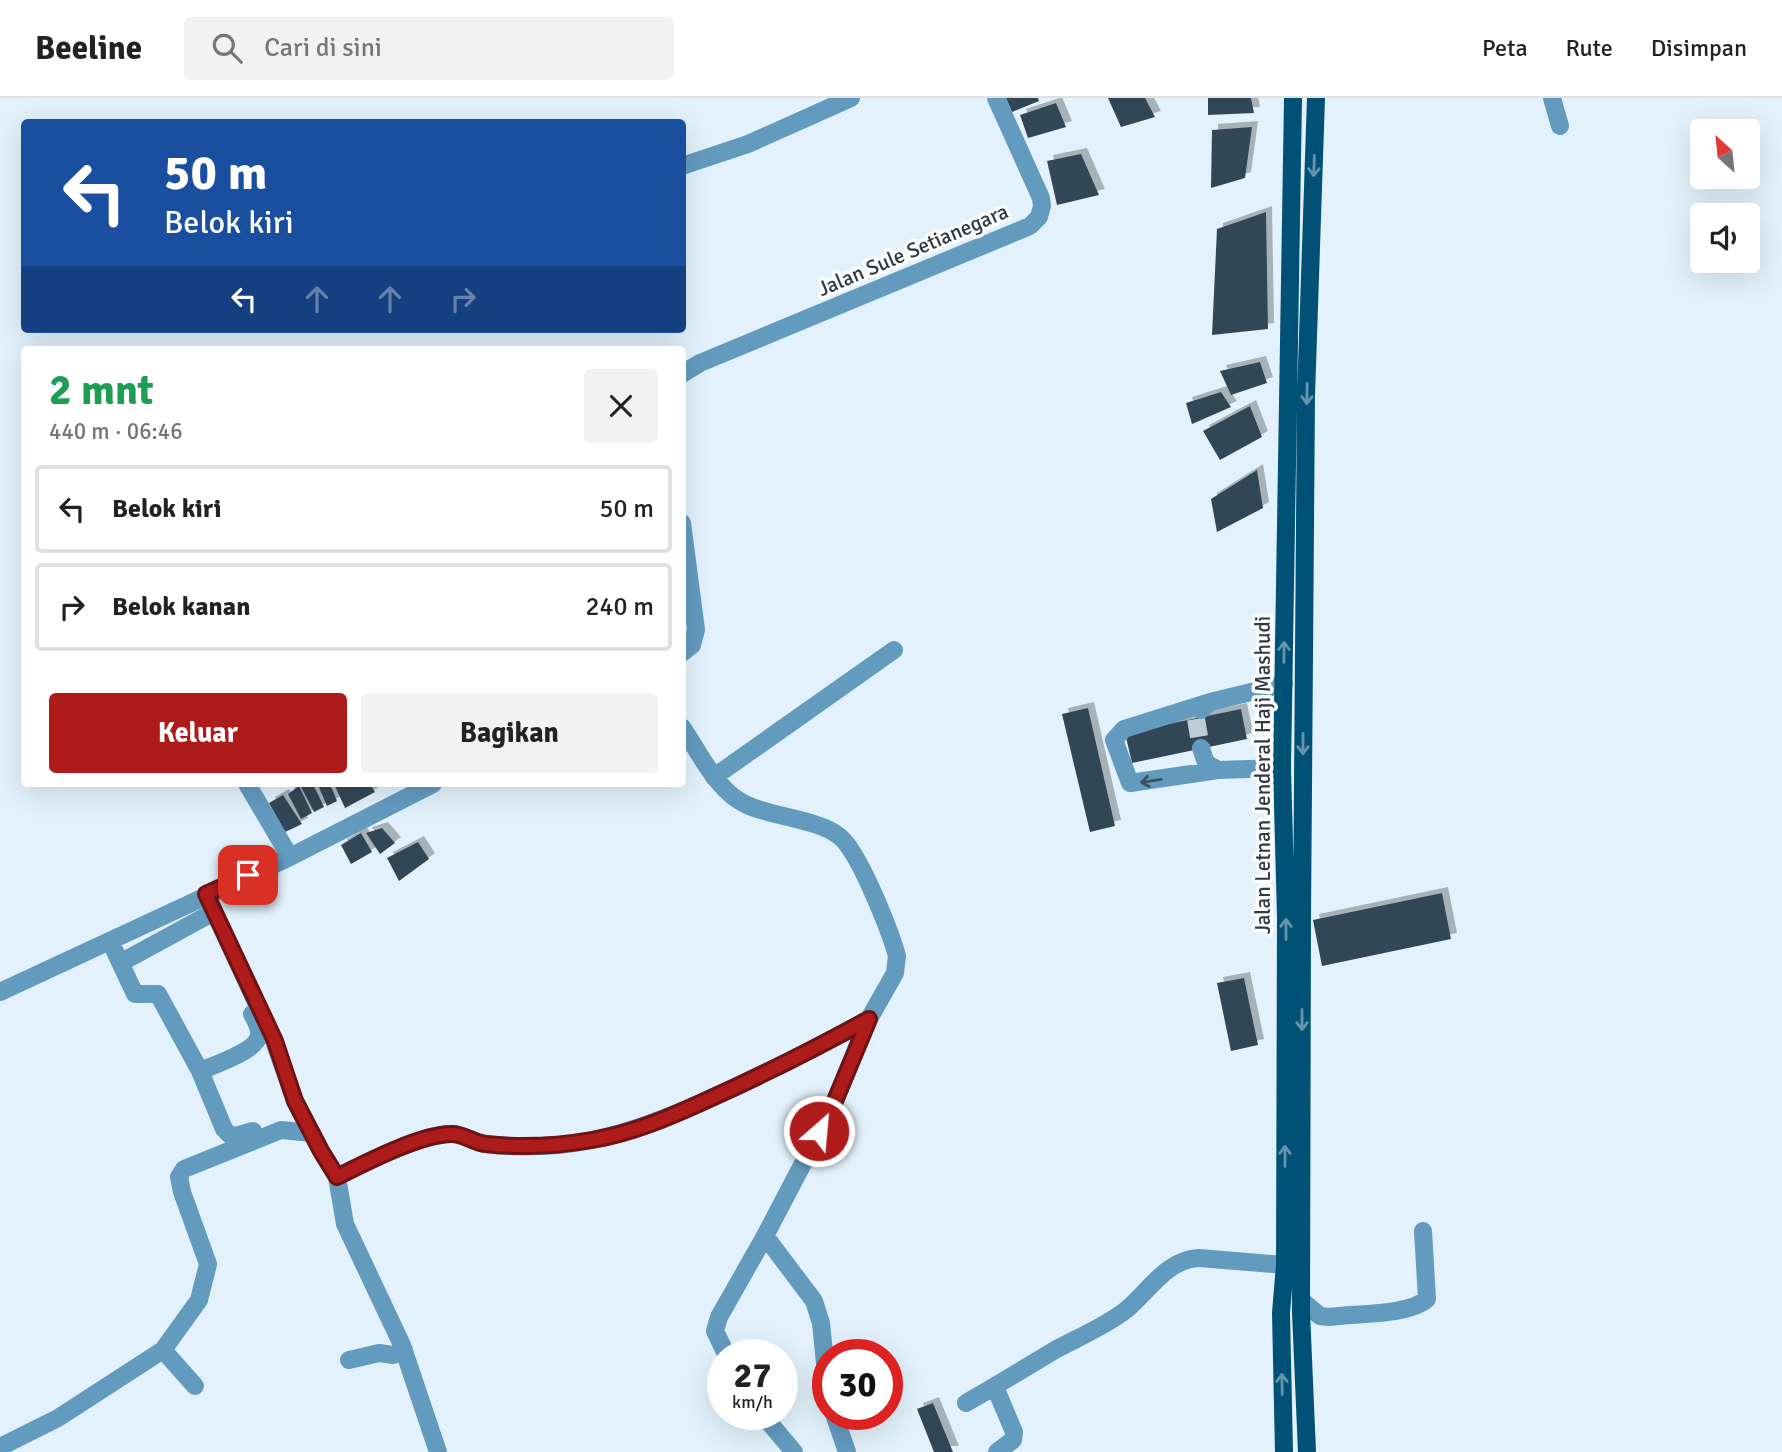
<!DOCTYPE html>
<html lang="id">
<head>
<meta charset="utf-8">
<style>
	body { margin:0; font-family:Signika,sans-serif; background:#f2f2f2; color:#222; height:100vh; display:flex; flex-direction:column; font-size:26px; white-space:nowrap }
	* { box-sizing:border-box; margin:0 }
	p { font-size:23px; color:#767676 }
	.icon { flex:none; width:38px; height:38px; fill:none; stroke:currentColor; stroke-width:2; stroke-linecap:round; stroke-linejoin:round }
	.map { position:relative; flex:1; overflow:hidden }
	.side { position:absolute; left:21px; top:248px; width:665px; height:441px; display:flex; flex-direction:column; background:#fff; border-radius:7px; box-shadow:0 7px 28px #0002 }
	.side>* { flex:none }
	.guide { position:absolute; left:21px; top:21px; width:665px; height:214px; border-radius:7px; box-shadow:0 7px 28px #0002; background:#1a4fa0; color:#fff; overflow:hidden }
	.needle { width:46px; rotate:333deg }
	.buttons { position:absolute; left:1690px; top:21px; display:grid; gap:14px }
	.buttons a { display:grid; place-items:center; width:70px; height:70px; border-radius:7px; background:#fff; box-shadow:0 7px 28px #0002; font-size:35px }
	.speed { position:absolute; left:707px; top:1241px; display:flex; gap:14px; font-size:35px; font-weight:700; text-align:center }
	.speed>* { display:grid; place-content:center; width:91px; height:91px; border-radius:50%; background:#fff; box-shadow:0 7px 28px #0002; line-height:1 }
	.speed small { font-size:18px; font-weight:400 }
	.speed .limit { border:10px solid #d22; background:#fff; color:#111 }
	.pin { position:absolute; display:grid; place-items:center; width:60px; height:60px; color:#fff; margin:-30px; border-radius:14px; box-shadow:0 4px 10px #0006 }
	.me { position:absolute; width:77px; margin:-38px; rotate:27deg; stroke-linejoin:round; filter:drop-shadow(0 0 5px #0008) }
	.turn { display:flex; align-items:center; gap:24px; height:147px; padding:0 28px; font-size:32px }
	.turn .icon { width:91px; height:91px; stroke-width:2.5 }
	.turn b { display:block; font-size:49px; line-height:60px }
	.lanes { display:flex; align-items:center; height:66px; padding:0 28px; background:#0003; justify-content:center; gap:35px; direction:ltr }
	.lanes .off { opacity:.35 }
	.round { display:grid; place-items:center; flex:none; width:74px; height:74px; border-radius:7px; background:#f2f2f2 }
	.summary { display:flex; align-items:center; justify-content:space-between; height:119px; padding:0 28px }
	h1 { font-size:42px; font-weight:700; line-height:52px; color:#1e9e55 }
	.action { display:flex; gap:14px; margin-top:auto; padding:14px 28px }
	.action a { flex:1; height:80px; border-radius:7px; background:#ad1c1b; color:#fff; font-size:28px; font-weight:700; line-height:80px; text-align:center }
	.action a+a { background:#f2f2f2; color:#222 }
	ul { padding:0; list-style:none }
	li { display:flex; align-items:center; gap:21px; height:88px; margin:0 14px 10px; padding:0 14px; border:4px solid #e0e0e0; border-radius:7px }
	li div { flex:1 }
	li b { display:block; font-size:26px }
	li em { font-style:normal }
	header { display:flex; align-items:center; gap:42px; box-sizing:border-box; height:98px; padding:0 35px; background:#fff; border-bottom:2px solid #e0e0e0 }
	header strong { font-size:33px }
	nav { display:flex; gap:38px; margin-inline-start:auto; font-size:24px }
	.search { width:490px; height:63px; background:#f2f2f2; display:flex; align-items:center; gap:18px; box-sizing:border-box; padding:0 24px; border-radius:7px; color:#767676; font-size:26px }
	.map>svg:first-child { display:block }
	.building { fill:#324754; filter:url(#shadow) }
	.lines { fill:none; stroke-linecap:round; stroke-linejoin:round }
	.minor-tunnel { stroke:#beccd6; stroke-width:18; stroke-dasharray:18 9; stroke-linecap:butt }
	.minor { stroke:#639bbf; stroke-width:18 }
	.major { stroke:#015176; stroke-width:18 }
	.oneway { stroke:#6595ac }
	.oneway2 { stroke:#3c5260 }
	.route-casing { stroke:#701212; stroke-width:18 }
	.route { stroke:#ad1c1b; stroke-width:12 }
	.labels { text-anchor:middle; dominant-baseline:central; stroke-width:7; stroke-linejoin:round; paint-order:stroke }
	.street-label { font-size:21px; fill:#2f3940; stroke:#fcfcfc }
</style>
</head>
<body>
<header>
<strong>Beeline</strong>
<div class="search"><svg class="icon" aria-label="search" viewBox="0 0 24 24"><circle cx="10" cy="10" r="6"/><path d="M15 15l6 6"/></svg>Cari di sini</div>
<nav><a>Peta</a><a>Rute</a><a>Disimpan</a></nav>
</header>
<div class="map">
<svg width="1782" height="1354" viewBox="0 0 1782 1354">
	<defs>
		<filter id="shadow"><feDropShadow dx="6" dy="-6" stdDeviation="0" flood-color="#0004"/></filter>
	</defs>
	<rect width="100%" height="100%" fill="#e2f1fb"/>
	<path class="building" d="M1006,0H1038L1039,3L1012,14Z
		M1108,0H1145L1155,19L1121,29Z
		M1208,0H1251L1254,15L1208,17Z
		M1056,5L1066,29L1028,40L1020,17Z
		M1252,29L1245,80L1211,90L1212,32Z
		M1081,56L1099,97L1057,107L1047,63Z
		M1266,114L1268,231L1212,237L1217,131Z
		M1260,264L1267,285L1231,297L1220,273Z
		M1221,294L1231,309L1192,326L1186,305Z
		M1250,308L1262,339L1220,362L1203,333Z
		M1257,372L1263,410L1217,434L1211,401Z
		M1088,610L1115,728L1090,734L1062,616Z
		M1241,611L1247,641L1132,665L1125,635Z
		M303,686H313L324,709L314,714L300,687Z
		M320,686H330L337,703L327,708L318,687Z
		M334,686H370L375,694L345,710Z
		M299,688L312,715L301,721L288,696Z
		M283,697L302,726L285,734L269,705Z
		M382,730L395,745L380,756L366,735Z
		M361,735L372,754L351,766L341,747Z
		M418,744L429,761L399,783L387,760Z
		M1442,795L1451,841L1322,868L1313,822Z
		M1244,880L1258,947L1231,953L1217,885Z
		M933,1305L953,1354H934L917,1311Z"/>
	<g class="lines">
		<path class="minor-tunnel" d="M1196,621L1201,650"/>
		<path class="minor" d="M1552,0L1560,28
			M682,68L748,46L851,0
			M682,276L700,265L1030,128L1039,119L1042,108L1041,100L996,0
			M682,425L696,532L692,547L682,555
			M1210,604L1124,631L1114,642L1130,685L1218,672
			M1201,612L1210,604L1284,586
			M682,629C700,655 717,694 747,707C773,719 817,721 839,738C859,753 890,833 897,858L895,875L869,921L832,1010L765,1138L719,1219L715,1233L726,1256
			M1201,650L1206,665L1218,672L1282,670
			M714,679L894,552
			M247,686L290,759
			M206,796L274,943L295,1003L321,1053L337,1079
			M110,843L135,896H158L200,973L224,1031L232,1039L253,1033
			M122,864L212,815
			M0,894L290,759L433,686
			M200,973C214,967 257,953 259,937C260,929 255,922 252,916
			M765,1138L814,1203L821,1225L828,1295
			M1302,1203L1320,1218L1329,1219C1355,1215 1408,1218 1427,1201L1423,1133
			M163,1252L195,1288
			M349,1262L379,1255L393,1257L404,1252
			M995,1289L1014,1334L1013,1342L997,1354
			M966,1305C996,1288 1025,1270 1055,1252C1079,1239 1104,1229 1126,1212C1149,1193 1167,1161 1199,1160L1285,1167
			M762,1316L794,1354
			M834,1316L847,1354
			M0,1349L58,1320L163,1252L199,1202L208,1166L182,1094L179,1079L184,1071L281,1032L312,1035
			M438,1354L402,1247L345,1126L337,1079C365,1065 421,1036 451,1036C463,1035 473,1045 486,1046C521,1050 557,1049 592,1042C633,1034 670,1019 707,1002C763,977 816,950 869,921"/>
		<path class="major" d="M1284,1354L1281,1215L1285,1167L1286,819L1282,670L1293,0
			M1307,1354L1301,1214L1302,816L1306,298L1316,0"/>
	</g>
	<defs><path id="oneway-shaft" d="M-6 0H5M1.5-3L5.5 0L1.5 3" fill="none" stroke-width="1.6" stroke-linecap="round" stroke-linejoin="round" transform="scale(1.75)"/></defs>
	<g class="oneway">
		<use href="#oneway-shaft" transform="translate(1314 68) rotate(92)"/>
		<use href="#oneway-shaft" transform="translate(1307 296) rotate(91)"/>
		<use href="#oneway-shaft" transform="translate(1284 554) rotate(-89)"/>
		<use href="#oneway-shaft" transform="translate(1303 646) rotate(90)"/>
		<use href="#oneway-shaft" transform="translate(1286 831) rotate(-90)"/>
		<use href="#oneway-shaft" transform="translate(1302 922) rotate(90)"/>
		<use href="#oneway-shaft" transform="translate(1285 1058) rotate(-90)"/>
		<use href="#oneway-shaft" transform="translate(1282 1286) rotate(-91)"/>
	</g>
	<use class="oneway2" href="#oneway-shaft" transform="translate(1151 683) rotate(171)"/>
	<g class="lines">
		<defs>
			<path id="route" d="M248,777L206,796L275,943L295,1003L321,1053L337,1079C365,1065 421,1036 451,1036C463,1035 473,1045 486,1046C521,1050 557,1048 592,1042C633,1035 670,1019 707,1002C763,977 816,950 869,921L832,1010L819,1033"/>
		</defs>
		<use href="#route" class="route-casing"/>
		<use href="#route" class="route"/>
	</g>
	<g class="labels">
		<g class="street-label">
			<text transform="translate(913 152) rotate(-23)">Jalan Sule Setianegara</text>
			<text transform="translate(1263 677) rotate(-90)">Jalan Letnan Jenderal Haji Mashudi</text>
		</g>
	</g>
</svg>
<div class="buttons">
<a><svg class="needle" viewBox="-14 -14 28 28"><path d="M0-13l5 13h-10z" fill="#e53935"/><path d="M0 13l5-13h-10z" fill="#767676"/></svg></a>
<a><svg class="icon" aria-label="sound" viewBox="0 0 24 24"><path d="M4 9h4l5-4v14l-5-4H4zM17 9q2 3 0 6"/></svg></a>
</div>
<div class="speed"><div>27<small>km/h</small></div><div class="limit">30</div></div>
<div class="pin" style="left:248px;top:777px;background:#d93025"><svg class="icon" aria-label="arrive" viewBox="0 0 24 24"><path d="M6 21V4h12l-3 4 3 4H6"/></svg></div>
<svg class="me" style="left:819px;top:1033px" viewBox="-20 -20 40 40"><circle r="17" fill="#ad1c1b" stroke="#fff" stroke-width="3"/><path d="M0-11L8 9 0 5-8 9z" fill="#fff"/></svg>
<div class="guide">
<div class="turn"><svg class="icon" aria-label="left" viewBox="0 0 24 24"><path d="M17 20v-9H6M10 6l-5 5 5 5"/></svg><div><b>50 m</b>Belok kiri</div></div>
<div class="lanes"><svg class="icon" aria-label="left" viewBox="0 0 24 24"><path d="M17 20v-9H6M10 6l-5 5 5 5"/></svg><svg class="icon off" aria-label="ahead" viewBox="0 0 24 24"><path d="M12 20V5M6 11l6-6 6 6"/></svg><svg class="icon off" aria-label="ahead" viewBox="0 0 24 24"><path d="M12 20V5M6 11l6-6 6 6"/></svg><svg class="icon off" aria-label="right" viewBox="0 0 24 24"><path d="M7 20v-9h11M14 6l5 5-5 5"/></svg></div>
</div>
<section class="side">
<div class="summary"><div><h1>2 mnt</h1><p>440 m · 06:46</p></div><a class="round"><svg class="icon" aria-label="close" viewBox="0 0 24 24"><path d="M6 6l12 12M18 6L6 18"/></svg></a></div>
<ul>
<li><svg class="icon" aria-label="left" viewBox="0 0 24 24"><path d="M17 20v-9H6M10 6l-5 5 5 5"/></svg><div><b>Belok kiri</b></div><em>50 m</em></li>
<li><svg class="icon" aria-label="right" viewBox="0 0 24 24"><path d="M7 20v-9h11M14 6l5 5-5 5"/></svg><div><b>Belok kanan</b></div><em>240 m</em></li>
</ul>
<div class="action"><a>Keluar</a><a>Bagikan</a></div>
</section>
</div>
</body>
</html>
